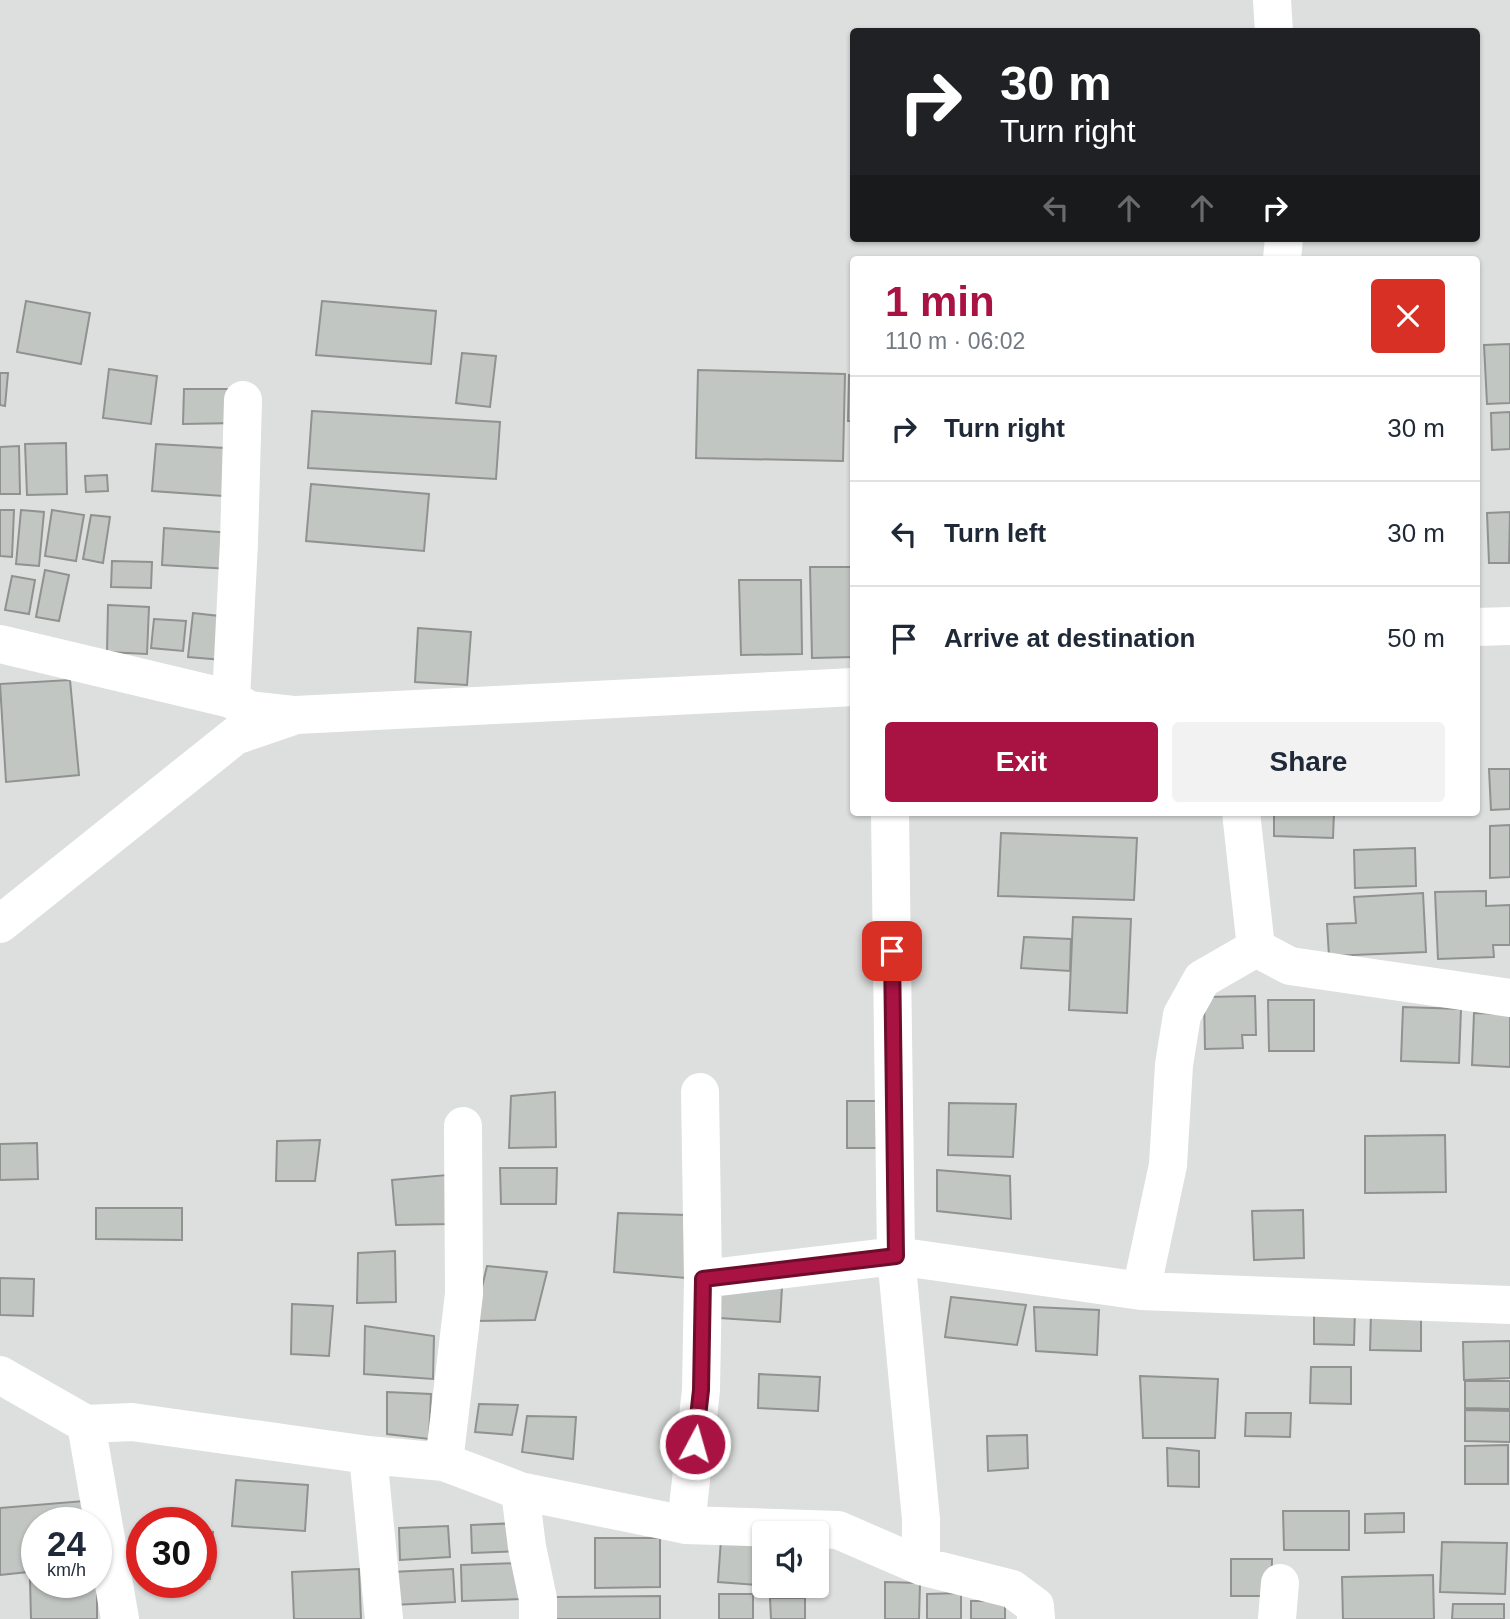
<!DOCTYPE html>
<html lang="en">
<head>
<meta charset="utf-8">
<style>
	body { margin:0; font-family:Arial,sans-serif; background:#f2f2f3; color:#1f2937; height:100vh; display:flex; flex-direction:column; font-size:26px; white-space:nowrap }
	* { box-sizing:border-box; margin:0 }
	p { font-size:23px; color:#747a83 }
	.icon { flex:none; width:38px; height:38px; fill:none; stroke:currentColor; stroke-width:2; stroke-linecap:round; stroke-linejoin:round }
	.map { position:relative; flex:1; overflow:hidden }
	.sheet { position:absolute; left:850px; top:256px; width:630px; height:560px; display:flex; flex-direction:column; background:#fff; border-radius:7px; box-shadow:0 2px 5px #0004 }
	.sheet>* { flex:none }
	.banner { position:absolute; left:850px; top:28px; width:630px; height:214px; border-radius:7px; box-shadow:0 2px 5px #0004; background:#202124; color:#fff; overflow:hidden }
	.fabs { position:absolute; left:752px; top:1521px; display:grid; gap:14px }
	.fabs a { display:grid; place-items:center; width:77px; height:77px; border-radius:7px; background:#fff; box-shadow:0 2px 5px #0004; font-size:35px }
	.speed { position:absolute; left:21px; top:1507px; display:flex; gap:14px; font-size:35px; font-weight:700; text-align:center }
	.speed>* { display:grid; place-content:center; width:91px; height:91px; border-radius:50%; background:#fff; box-shadow:0 2px 5px #0004; line-height:1 }
	.speed small { font-size:18px; font-weight:400 }
	.speed .limit { border:10px solid #d22; background:#fff; color:#111 }
	.pin { position:absolute; display:grid; place-items:center; width:60px; height:60px; color:#fff; margin:-30px; border-radius:14px; box-shadow:0 4px 10px #0006 }
	.me { position:absolute; width:77px; margin:-38px; rotate:6deg; stroke-linejoin:round; filter:drop-shadow(0 0 5px #0008) }
	.turn { display:flex; align-items:center; gap:24px; height:147px; padding:0 35px; font-size:32px }
	.turn .icon { width:91px; height:91px; stroke-width:2.5 }
	.turn b { display:block; font-size:49px; line-height:60px }
	.lanes { display:flex; align-items:center; height:66px; padding:0 35px; background:#0003; justify-content:center; gap:35px; direction:ltr }
	.lanes .off { opacity:.35 }
	.round { display:grid; place-items:center; flex:none; width:74px; height:74px; border-radius:7px; background:#f2f2f3 }
	.headline { display:flex; align-items:center; justify-content:space-between; height:119px; padding:0 35px }
	h1 { font-size:42px; font-weight:600; line-height:52px; color:#a91343 }
	.cta { display:flex; gap:14px; margin-top:auto; padding:14px 35px }
	.cta a { flex:1; height:80px; border-radius:7px; background:#a91343; color:#fff; font-size:28px; font-weight:600; line-height:80px; text-align:center }
	.cta a+a { background:#f2f2f3; color:#1f2937 }
	ul { padding:0; list-style:none }
	li { display:flex; align-items:center; gap:21px; height:105px; padding:0 35px; border-top:2px solid #e0e1e3 }
	li div { flex:1 }
	li b { display:block; font-size:26px }
	li em { font-style:normal }
	.map>svg:first-child { display:block }
	.building { fill:#c2c6c3; stroke:#8f9290; stroke-width:2 }
	.lines { fill:none; stroke-linecap:round; stroke-linejoin:round }
	.minor { stroke:#fff; stroke-width:38 }
	.route-casing { stroke:#6e0c2c; stroke-width:18 }
	.route { stroke:#a91343; stroke-width:12 }
</style>
</head>
<body>
<div class="map">
<svg width="1510" height="1619" viewBox="0 0 1510 1619">
	<rect width="100%" height="100%" fill="#dcdfdd"/>
	<path class="building" d="M26,301L90,313L81,364L17,352Z
		M322,301L436,311L431,364L316,355Z
		M1510,344V403L1487,404L1484,345Z
		M462,353L496,356L490,407L456,403Z
		M109,369L157,376L151,424L103,418Z
		M698,370L845,374L843,461L696,458Z
		M0,373H8L5,406L0,405Z
		M849,375H854V421H848Z
		M184,389H237V423L183,424Z
		M312,411L500,422L496,479L308,468Z
		M1510,412V449L1492,450L1491,413Z
		M66,443L67,494L27,495L25,444Z
		M156,444L225,448L223,496L152,491Z
		M19,446L20,494H0V447Z
		M107,475L108,491L86,492L85,476Z
		M311,484L429,494L424,551L306,541Z
		M0,510H14L12,557L0,556Z
		M21,510L44,512L39,566L16,564Z
		M52,510L84,515L76,561L45,556Z
		M1510,512L1509,563H1489L1487,513Z
		M91,515L110,517L103,563L83,559Z
		M164,528L232,533L230,569L162,565Z
		M112,561L152,562L151,588L111,587Z
		M810,567H854V657L812,658Z
		M45,570L69,575L59,621L36,617Z
		M12,576L35,580L29,614L5,610Z
		M739,580H801L802,654L741,655Z
		M108,605L149,607L147,654L107,652Z
		M193,613L228,617L223,660L188,657Z
		M154,619L186,621L183,651L151,648Z
		M418,628L471,632L467,685L415,682Z
		M70,680L79,775L6,782L0,684Z
		M1489,769H1510V809L1491,810Z
		M1274,812H1334L1333,838L1274,836Z
		M1510,825V877L1490,878V826Z
		M1001,833L1137,838L1134,900L998,896Z
		M1415,848L1416,886L1355,888L1354,850Z
		M1486,891V906L1510,905V945H1493L1494,957L1438,959L1435,892Z
		M1423,893L1426,952L1329,956L1327,924L1356,923L1354,897Z
		M1073,917L1131,919L1127,1013L1069,1010Z
		M1024,937L1071,939L1070,971L1021,968Z
		M1255,996L1256,1035H1242L1243,1048L1205,1049L1204,997Z
		M1268,1000H1314V1051H1269Z
		M1403,1007L1461,1009L1459,1063L1401,1061Z
		M1474,1013L1510,1014V1067L1472,1065Z
		M555,1092L556,1147L509,1148L511,1096Z
		M847,1101H881V1148H847Z
		M949,1103L1016,1104L1013,1157L948,1155Z
		M1445,1135L1446,1192L1365,1193V1136Z
		M320,1140L315,1181H276L277,1141Z
		M37,1143L38,1179L0,1180V1144Z
		M500,1168H557L556,1204H501Z
		M937,1170L1010,1176L1011,1219L937,1211Z
		M447,1175L449,1224L396,1225L392,1180Z
		M96,1208H182V1240L96,1239Z
		M1303,1210L1304,1258L1254,1260L1252,1211Z
		M618,1213L687,1215L686,1278L614,1272Z
		M395,1251L396,1302L357,1303L358,1253Z
		M487,1266L547,1272L535,1320L474,1321Z
		M0,1278L34,1279L33,1316L0,1315Z
		M721,1284L782,1287L780,1322L720,1318Z
		M951,1297L1026,1305L1017,1345L945,1337Z
		M292,1304L333,1306L329,1356L291,1354Z
		M1034,1307L1099,1310L1097,1355L1036,1351Z
		M1314,1308H1355L1354,1345L1314,1344Z
		M1371,1313L1421,1314V1351L1370,1350Z
		M365,1326L434,1336L433,1379L364,1374Z
		M1510,1341V1378L1464,1380L1463,1342Z
		M1311,1367H1351V1404L1310,1403Z
		M759,1374L820,1377L818,1411L758,1408Z
		M1140,1376L1218,1379L1215,1438H1143Z
		M1465,1381H1510V1409L1465,1408Z
		M387,1392L431,1394L429,1439L387,1434Z
		M479,1404L518,1405L512,1435L475,1432Z
		M1465,1410L1510,1411V1442L1465,1441Z
		M1246,1413H1291L1290,1437L1245,1436Z
		M527,1416L576,1417L573,1459L522,1452Z
		M1027,1435L1028,1468L988,1471L987,1436Z
		M1508,1445V1484H1465V1446Z
		M1167,1448L1199,1451V1487L1168,1486Z
		M236,1480L308,1485L305,1531L232,1526Z
		M84,1501L86,1522H37V1571L0,1575V1508Z
		M1283,1511H1349V1550H1284Z
		M1404,1513V1532L1365,1533V1514Z
		M519,1523L520,1551L472,1553L471,1525Z
		M448,1526L450,1557L400,1560L399,1528Z
		M201,1531L213,1532L210,1579H201Z
		M595,1538H660V1587L595,1588Z
		M721,1539L760,1541L757,1585L718,1582Z
		M1442,1542L1507,1543L1505,1594L1440,1592Z
		M1231,1559H1272L1271,1596H1231Z
		M521,1563L522,1599L462,1601L461,1565Z
		M359,1569L361,1619H294L292,1572Z
		M453,1569L455,1602L392,1605L391,1572Z
		M1433,1575L1434,1619H1343L1342,1577Z
		M37,1578V1582H96L97,1578V1619H31L30,1579Z
		M885,1582L920,1583L919,1619H885Z
		M961,1593V1619H927V1594Z
		M719,1594H753V1619H719Z
		M660,1596V1619H555V1597Z
		M770,1598H805V1619H771Z
		M971,1601H1005V1619H971Z
		M1453,1604H1504V1619H1452Z"/>
	<g class="lines">
		<path class="minor" d="M1272,0L1274,32
			M1282,259L1284,238
			M1477,627L1510,626
			M0,644L231,699L249,710L293,715
			M231,699L239,542L243,400
			M890,812L896,1256L921,1519V1566
			M1241,812L1256,948L1290,966L1510,998
			M0,924L235,736L296,715L854,687
			M703,1279L896,1256L1141,1291L1510,1305
			M1141,1291L1168,1165L1174,1065L1182,1015L1202,979L1256,948
			M0,1375L86,1424L132,1422L368,1455L444,1462L520,1491L686,1525L838,1530L921,1566L1012,1589L1035,1606L1036,1619
			M86,1424L120,1619
			M368,1455L384,1619
			M444,1462L464,1294L463,1126
			M520,1491L527,1547L538,1599V1619
			M686,1525L701,1390L703,1279L700,1092
			M1277,1619L1280,1583"/>
	</g>
	<g class="lines">
		<defs>
			<path id="route" d="M695,1444L701,1390L703,1279L896,1256L892,951"/>
		</defs>
		<use href="#route" class="route-casing"/>
		<use href="#route" class="route"/>
	</g>
</svg>
<div class="fabs">
<a><svg class="icon" aria-label="sound" viewBox="0 0 24 24"><path d="M4 9h4l5-4v14l-5-4H4zM17 9q2 3 0 6"/></svg></a>
</div>
<div class="speed"><div>24<small>km/h</small></div><div class="limit">30</div></div>
<div class="pin" style="left:892px;top:951px;background:#d93025"><svg class="icon" aria-label="arrive" viewBox="0 0 24 24"><path d="M6 21V4h12l-3 4 3 4H6"/></svg></div>
<svg class="me" style="left:695px;top:1444px" viewBox="-20 -20 40 40"><circle r="17" fill="#a91343" stroke="#fff" stroke-width="3"/><path d="M0-11L8 9 0 5-8 9z" fill="#fff"/></svg>
<div class="banner">
<div class="turn"><svg class="icon" aria-label="right" viewBox="0 0 24 24"><path d="M7 20v-9h11M14 6l5 5-5 5"/></svg><div><b>30 m</b>Turn right</div></div>
<div class="lanes"><svg class="icon off" aria-label="left" viewBox="0 0 24 24"><path d="M17 20v-9H6M10 6l-5 5 5 5"/></svg><svg class="icon off" aria-label="ahead" viewBox="0 0 24 24"><path d="M12 20V5M6 11l6-6 6 6"/></svg><svg class="icon off" aria-label="ahead" viewBox="0 0 24 24"><path d="M12 20V5M6 11l6-6 6 6"/></svg><svg class="icon" aria-label="right" viewBox="0 0 24 24"><path d="M7 20v-9h11M14 6l5 5-5 5"/></svg></div>
</div>
<section class="sheet">
<div class="headline"><div><h1>1 min</h1><p>110 m · 06:02</p></div><a class="round" style="background:#d93025;color:#fff"><svg class="icon" aria-label="close" viewBox="0 0 24 24"><path d="M6 6l12 12M18 6L6 18"/></svg></a></div>
<ul>
<li><svg class="icon" aria-label="right" viewBox="0 0 24 24"><path d="M7 20v-9h11M14 6l5 5-5 5"/></svg><div><b>Turn right</b></div><em>30 m</em></li>
<li><svg class="icon" aria-label="left" viewBox="0 0 24 24"><path d="M17 20v-9H6M10 6l-5 5 5 5"/></svg><div><b>Turn left</b></div><em>30 m</em></li>
<li><svg class="icon" aria-label="arrive" viewBox="0 0 24 24"><path d="M6 21V4h12l-3 4 3 4H6"/></svg><div><b>Arrive at destination</b></div><em>50 m</em></li>
</ul>
<div class="cta"><a>Exit</a><a>Share</a></div>
</section>
</div>
</body>
</html>
